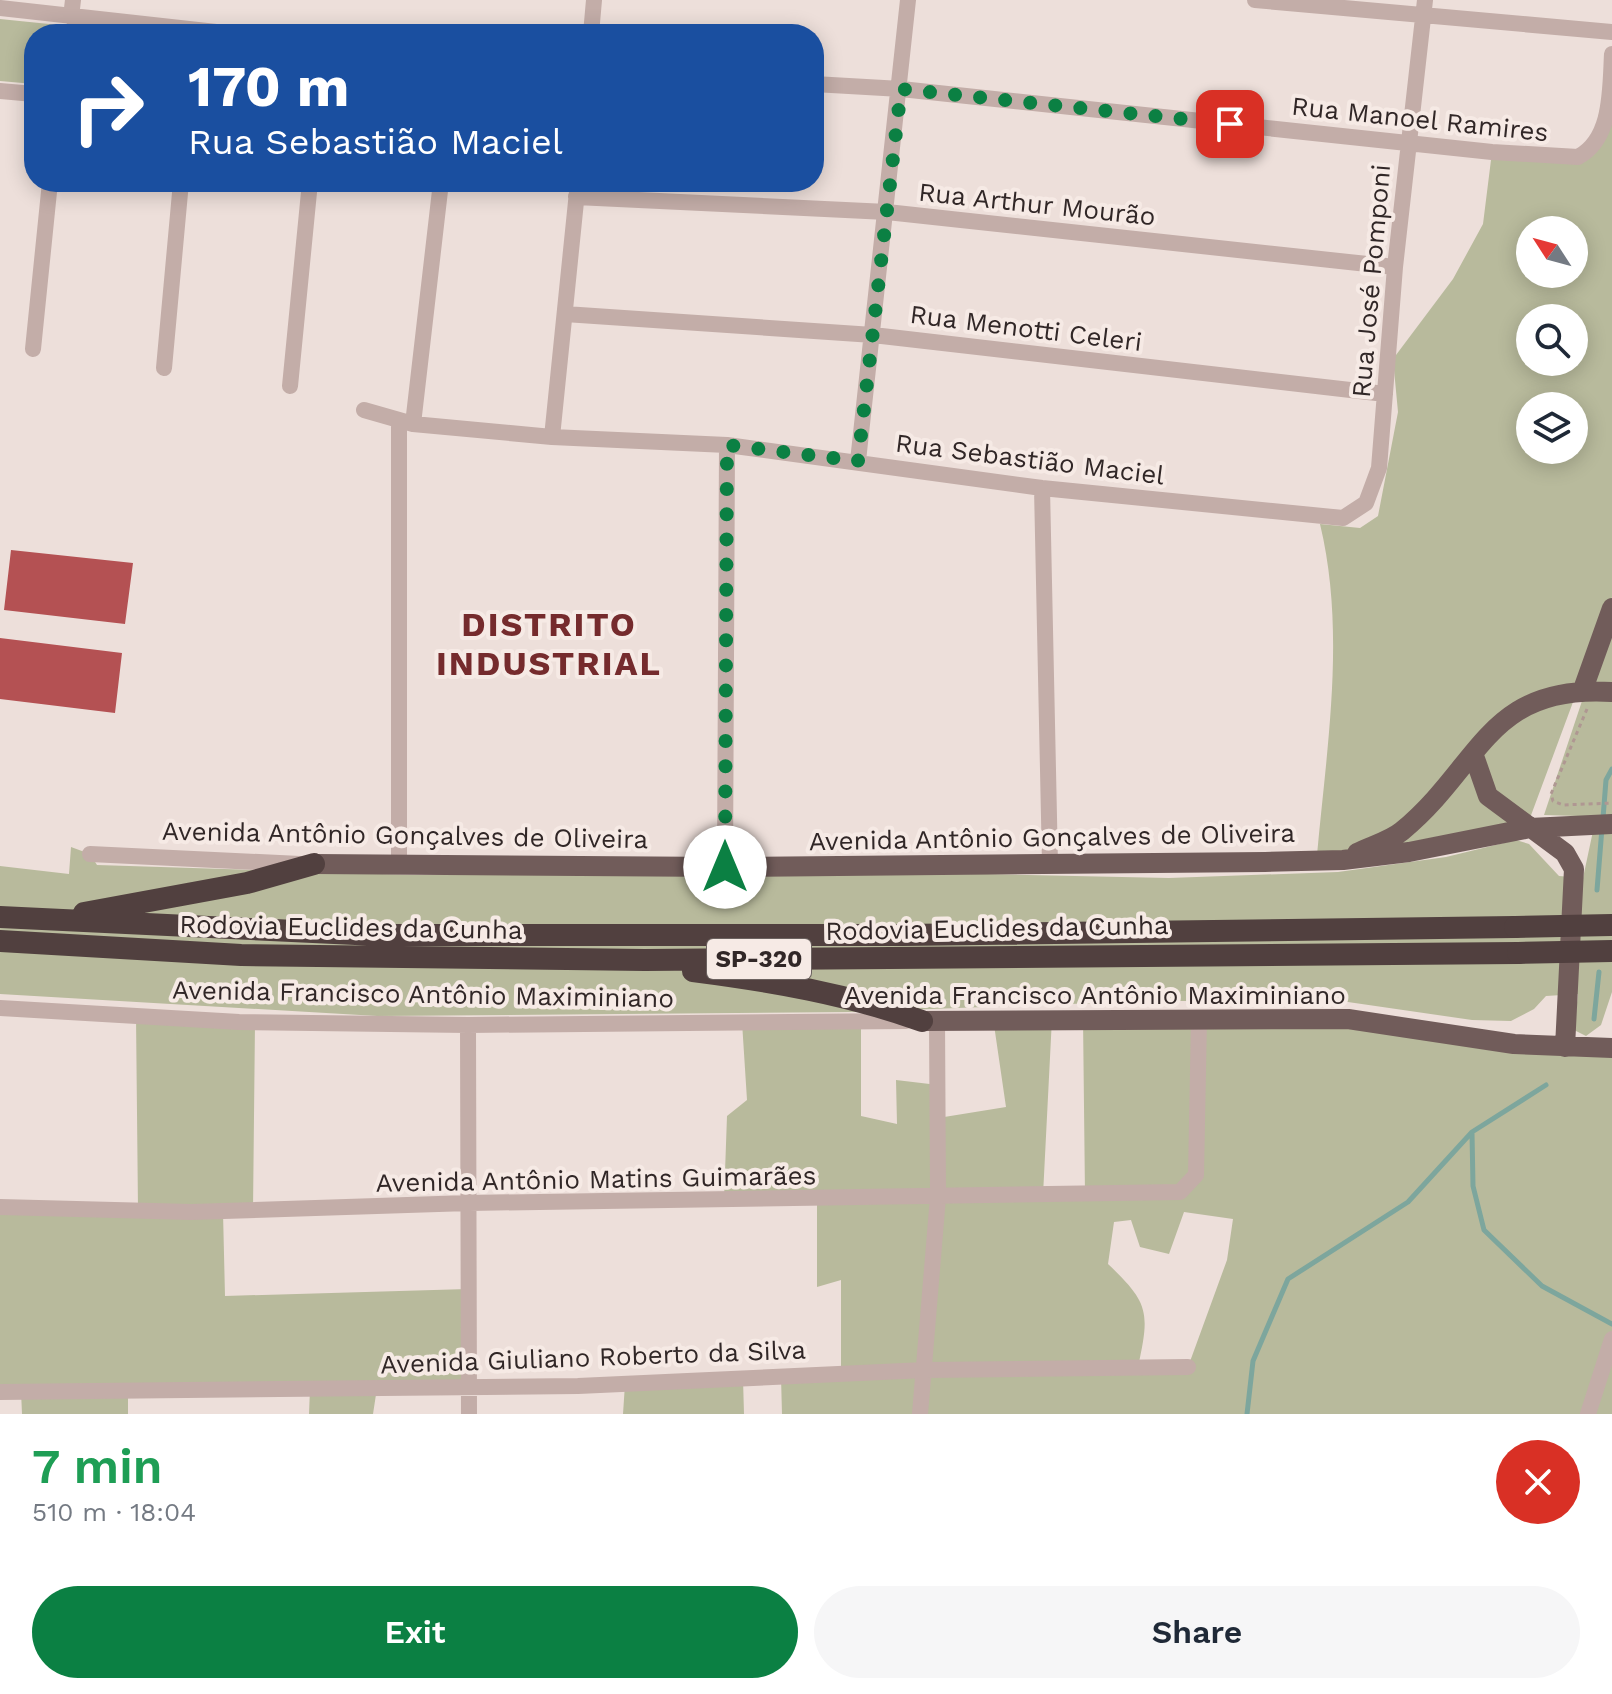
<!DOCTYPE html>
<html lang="en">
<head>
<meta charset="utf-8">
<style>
	body { margin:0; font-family:"Work Sans",sans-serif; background:#f6f6f7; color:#1f2937; height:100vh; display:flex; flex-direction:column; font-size:30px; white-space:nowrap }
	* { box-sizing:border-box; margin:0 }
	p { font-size:26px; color:#747a83 }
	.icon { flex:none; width:44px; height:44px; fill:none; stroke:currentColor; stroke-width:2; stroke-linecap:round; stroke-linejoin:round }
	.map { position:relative; height:1414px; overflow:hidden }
	.sheet { display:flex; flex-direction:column; background:#fff; flex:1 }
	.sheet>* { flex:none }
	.banner { position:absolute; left:24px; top:24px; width:800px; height:168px; border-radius:32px; box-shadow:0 4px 20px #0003; background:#1a4fa0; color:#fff; overflow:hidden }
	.needle { width:52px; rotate:306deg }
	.fabs { position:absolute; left:1516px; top:216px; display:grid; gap:16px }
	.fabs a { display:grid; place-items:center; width:72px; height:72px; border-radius:50%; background:#fff; box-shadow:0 4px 20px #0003; font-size:40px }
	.pin { position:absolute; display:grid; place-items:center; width:68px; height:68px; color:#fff; margin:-34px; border-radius:16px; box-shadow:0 4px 12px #0006 }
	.me { position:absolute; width:88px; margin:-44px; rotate:0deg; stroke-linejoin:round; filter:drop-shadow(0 0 6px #0008) }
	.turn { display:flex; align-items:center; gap:28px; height:168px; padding:0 32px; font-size:36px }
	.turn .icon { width:104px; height:104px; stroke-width:2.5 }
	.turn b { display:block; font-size:56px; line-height:68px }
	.round { display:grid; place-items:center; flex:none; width:84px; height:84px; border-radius:42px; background:#f6f6f7 }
	.summary { display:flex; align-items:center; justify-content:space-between; height:136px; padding:0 32px }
	h1 { font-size:48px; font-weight:600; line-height:60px; color:#1e9e55 }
	.action { display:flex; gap:16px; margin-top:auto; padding:16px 32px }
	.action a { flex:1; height:92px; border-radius:48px; background:#0b8043; color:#fff; font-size:32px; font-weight:600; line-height:92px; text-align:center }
	.action a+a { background:#f6f6f7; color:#1f2937 }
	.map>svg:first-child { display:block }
	.green { fill:#b8ba9c; fill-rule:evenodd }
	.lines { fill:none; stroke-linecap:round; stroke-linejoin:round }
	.stream { stroke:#7da69d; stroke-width:5 }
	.building { fill:#b45153 }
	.path { stroke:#af9792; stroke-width:3; stroke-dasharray:4 4; stroke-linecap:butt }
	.minor { stroke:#c3ada8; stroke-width:16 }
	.major { stroke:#715c5a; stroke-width:20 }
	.highway { stroke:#51403f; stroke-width:22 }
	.highway-bridge { stroke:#51403f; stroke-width:22 }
	.route { stroke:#0b8043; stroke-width:14; stroke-dasharray:0 25.2 }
	.labels { text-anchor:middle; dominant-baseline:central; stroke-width:8; stroke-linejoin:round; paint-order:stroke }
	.shield { fill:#f6eae5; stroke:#6c6260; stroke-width:2 }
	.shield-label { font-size:24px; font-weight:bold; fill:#312727 }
	.street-label { font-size:26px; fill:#312727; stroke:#f6eae5 }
	.district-label { font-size:34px; font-weight:bold; letter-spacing:2px; fill:#752b2d; stroke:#f6eae5 }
</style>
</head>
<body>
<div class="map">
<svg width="1612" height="1414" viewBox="0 0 1612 1414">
	<rect width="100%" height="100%" fill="#eddfda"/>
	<path class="green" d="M0,19L147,34H34V84L0,81Z
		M1612,54V597L1530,818L1414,846L1317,855C1327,745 1346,632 1320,524L1360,528L1378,516L1398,412L1393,359L1453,279L1483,224L1492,152L1591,151ZM1530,230H1574V274H1530ZM1530,318H1574V362H1530ZM1530,406H1574V450H1530Z
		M1612,611V817L1544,815Z
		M1593,831L1612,832V992L1601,1025L1586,1036L1574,1030L1578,994L1546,996L1534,1009L1511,1021L1472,1020L1341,1001H1151L850,1012L377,1016L0,994V866L69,874L71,847L90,854L97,865L414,875L987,874L1169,878L1338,872L1446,857L1516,840L1529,844L1559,876L1583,878Z
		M136,1016L255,1022L253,1210L223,1212L225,1296L468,1289V1387L377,1388L373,1414H309L310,1389L128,1391V1414H22L21,1391L0,1392V1207L138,1210Z
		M993,1018H1052L1043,1195H1085L1083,1018H1199L1612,1048V1414H782L781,1377L841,1374V1280L817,1287V1199L724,1200L727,1116L747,1100L742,1022L861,1021V1116L897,1124L896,1080L938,1085V1118L1006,1107ZM1184,1212L1233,1219L1227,1260L1188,1367H1138C1150,1312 1149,1303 1108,1264L1114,1222L1131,1220L1140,1247L1169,1254Z
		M743,1379L744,1414H623L625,1384Z"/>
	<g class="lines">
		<path class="stream" d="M1603,818L1606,780L1612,769
			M1597,890L1602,828
			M1594,1019L1599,972
			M1472,1133L1473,1186L1484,1230L1542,1286L1612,1324
			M1247,1414L1253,1361L1288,1279L1408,1202L1472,1132L1546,1085"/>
	</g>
	<path class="building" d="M11,550L133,563L125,624L4,610Z
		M0,638L122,653L115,713L0,699Z"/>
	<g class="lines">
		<path class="path" d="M1587,709L1551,794L1553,801L1563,805L1612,803"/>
		<path class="minor" d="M1255,0L1612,32
			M0,8L234,34
			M71,17L73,0
			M591,34L594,0
			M814,84L901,89L1492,152L1578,157C1612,139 1610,91 1612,54
			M0,91L34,94
			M576,197L887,212L1395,267
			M565,314L873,335L1385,394
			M33,349L50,182
			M164,368L181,182
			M290,386L310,182
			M364,410L413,424L552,437L727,445L1042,488L1343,518L1366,503L1379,468L1395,267L1425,0
			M399,422V864
			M413,424L441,182
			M552,437L578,182
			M858,461L908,0
			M1042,488L1050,864
			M90,854L300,864
			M725,867L727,445
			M0,1008L239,1022L468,1025L906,1021
			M468,1025L469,1414
			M0,1207L191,1212L469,1203L1180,1192L1196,1175L1199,1018
			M0,1392L578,1386L925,1370L1188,1367
			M920,1414L938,1197L937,1019
			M1588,1414L1612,1339"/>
		<path class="major" d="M1582,692L1612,608
			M1473,753L1488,796L1565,853L1574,869L1565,1047
			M1357,853C1371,846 1390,841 1402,831C1482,765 1487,684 1612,692
			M314,864L725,867L1265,862L1343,860L1409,852L1530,828L1612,824
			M922,1021L1348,1019L1514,1044L1612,1048"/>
		<path class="highway" d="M84,913L247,883L314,864
			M0,917L377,935H903L1515,927
			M0,941L241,955L645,960L1518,953
			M693,971C771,981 848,994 922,1021"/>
		<path class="highway-bridge" d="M1515,927L1612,925
			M1518,953L1612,951"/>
	</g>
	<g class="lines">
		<path class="route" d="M725,867L727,445L858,461L901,89L1230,124"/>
	</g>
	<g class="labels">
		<rect class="shield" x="707" y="939" width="104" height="40" rx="6"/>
		<g class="shield-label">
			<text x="759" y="959">SP-320</text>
		</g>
		<g class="street-label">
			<text transform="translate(1420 119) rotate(6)">Rua Manoel Ramires</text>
			<text transform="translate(1037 204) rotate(6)">Rua Arthur Mourão</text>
			<text transform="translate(1371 281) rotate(-85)">Rua José Pomponi</text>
			<text transform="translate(1026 328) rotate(7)">Rua Menotti Celeri</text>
			<text transform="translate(1030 459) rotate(7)">Rua Sebastião Maciel</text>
			<text transform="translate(405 835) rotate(1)">Avenida Antônio Gonçalves de Oliveira</text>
			<text transform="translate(1052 837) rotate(-1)">Avenida Antônio Gonçalves de Oliveira</text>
			<text transform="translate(351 927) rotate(1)">Rodovia Euclides da Cunha</text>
			<text transform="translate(997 928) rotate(-1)">Rodovia Euclides da Cunha</text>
			<text transform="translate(423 994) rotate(1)">Avenida Francisco Antônio Maximiniano</text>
			<text x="1095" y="995">Avenida Francisco Antônio Maximiniano</text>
			<text transform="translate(596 1179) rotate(-1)">Avenida Antônio Matins Guimarães</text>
			<text transform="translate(593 1357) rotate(-2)">Avenida Giuliano Roberto da Silva</text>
		</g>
		<g class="district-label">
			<text x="549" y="624">DISTRITO<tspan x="549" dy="39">INDUSTRIAL</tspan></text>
		</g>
	</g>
</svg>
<div class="fabs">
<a><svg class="needle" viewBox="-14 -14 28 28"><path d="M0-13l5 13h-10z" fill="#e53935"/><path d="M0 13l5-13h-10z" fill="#747a83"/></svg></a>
<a><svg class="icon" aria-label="search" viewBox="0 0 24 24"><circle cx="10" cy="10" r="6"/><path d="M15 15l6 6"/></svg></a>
<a><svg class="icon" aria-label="layers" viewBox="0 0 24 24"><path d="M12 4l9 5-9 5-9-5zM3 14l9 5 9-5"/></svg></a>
</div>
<div class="pin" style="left:1230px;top:124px;background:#d93025"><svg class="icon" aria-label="arrive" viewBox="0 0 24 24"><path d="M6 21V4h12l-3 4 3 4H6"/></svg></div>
<svg class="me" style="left:725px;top:867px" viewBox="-20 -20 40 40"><circle r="19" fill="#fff"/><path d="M0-13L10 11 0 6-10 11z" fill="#0b8043"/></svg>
<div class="banner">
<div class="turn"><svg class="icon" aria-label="right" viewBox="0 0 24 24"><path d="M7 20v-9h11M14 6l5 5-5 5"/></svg><div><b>170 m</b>Rua Sebastião Maciel</div></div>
</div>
</div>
<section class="sheet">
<div class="summary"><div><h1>7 min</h1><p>510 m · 18:04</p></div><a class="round" style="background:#d93025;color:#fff"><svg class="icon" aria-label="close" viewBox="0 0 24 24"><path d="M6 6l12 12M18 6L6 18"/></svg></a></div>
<div class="action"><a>Exit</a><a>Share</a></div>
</section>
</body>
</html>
